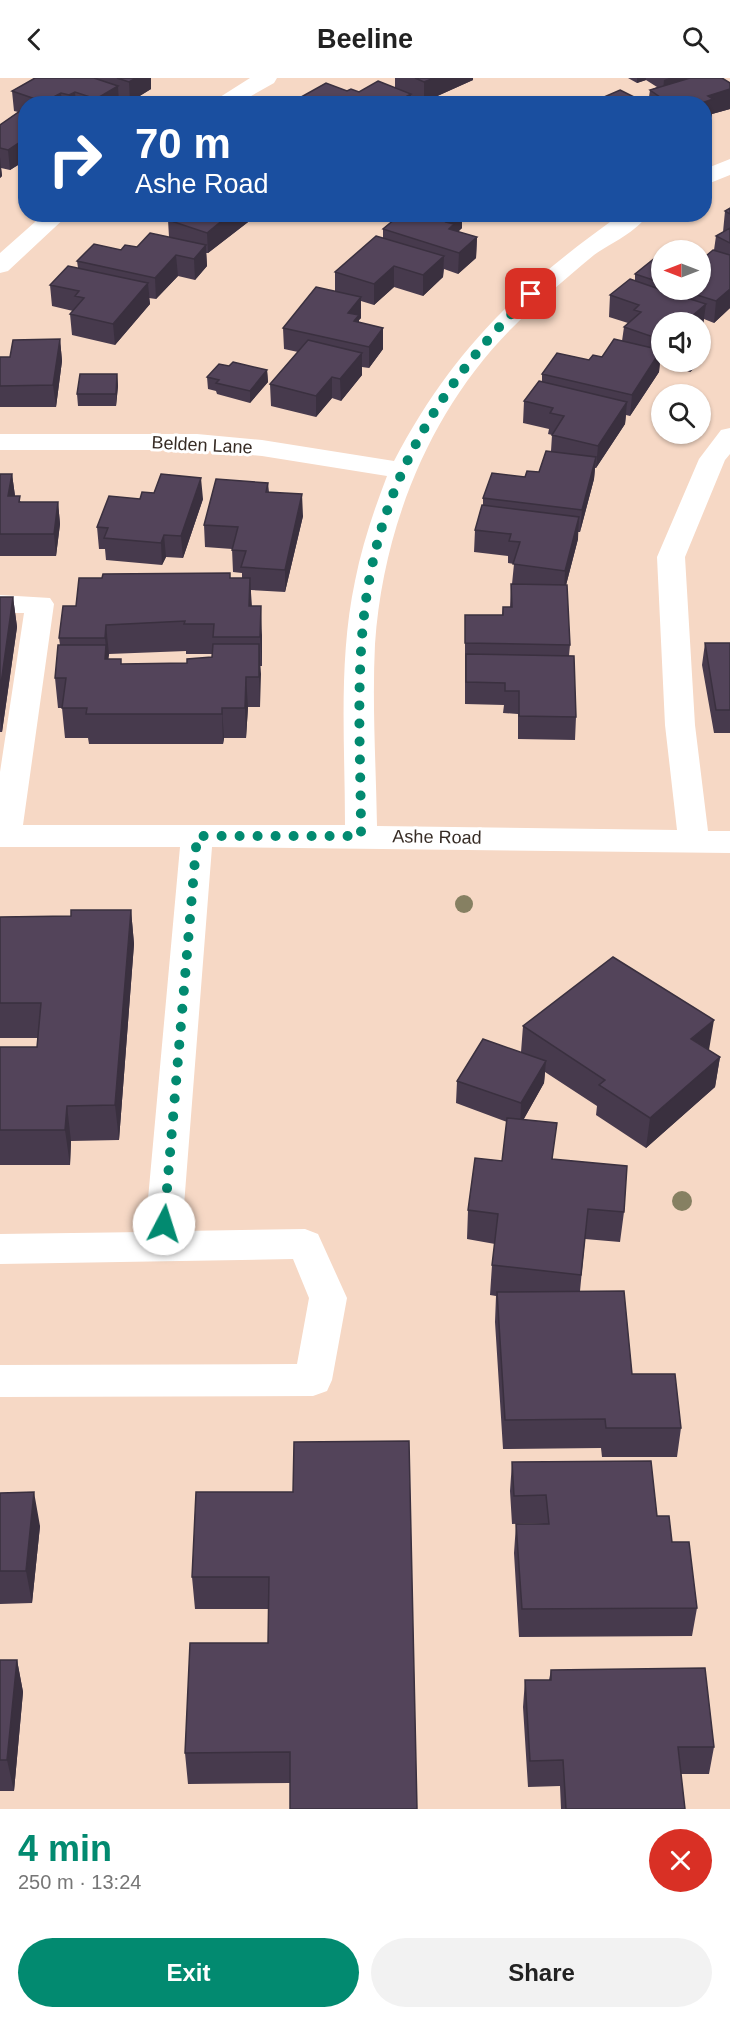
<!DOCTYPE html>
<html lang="en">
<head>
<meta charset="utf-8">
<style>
	body { margin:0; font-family:Helvetica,sans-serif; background:#f2f2f2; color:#222; height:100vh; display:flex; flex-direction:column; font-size:22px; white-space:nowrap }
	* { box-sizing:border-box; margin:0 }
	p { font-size:20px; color:#767676 }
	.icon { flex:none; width:33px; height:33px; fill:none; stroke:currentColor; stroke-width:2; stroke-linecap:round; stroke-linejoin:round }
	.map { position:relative; height:1731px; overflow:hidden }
	.side { display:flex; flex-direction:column; background:#fff; flex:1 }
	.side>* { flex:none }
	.top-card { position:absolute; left:18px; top:18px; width:694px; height:126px; border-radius:24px; box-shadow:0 2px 4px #0004; background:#1a4fa0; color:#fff; overflow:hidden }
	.needle { width:39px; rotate:270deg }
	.controls { position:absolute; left:651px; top:162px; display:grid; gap:12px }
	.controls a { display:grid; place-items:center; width:60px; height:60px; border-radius:50%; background:#fff; box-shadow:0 2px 4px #0004; font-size:30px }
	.pin { position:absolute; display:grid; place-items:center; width:51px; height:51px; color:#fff; margin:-26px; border-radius:12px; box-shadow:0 3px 9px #0006 }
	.me { position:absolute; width:66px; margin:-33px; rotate:5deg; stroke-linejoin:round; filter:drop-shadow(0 0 4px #0008) }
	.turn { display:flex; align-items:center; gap:21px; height:126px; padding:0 18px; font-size:27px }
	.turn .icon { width:78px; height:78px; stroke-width:2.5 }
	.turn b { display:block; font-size:42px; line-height:51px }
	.round { display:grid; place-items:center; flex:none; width:63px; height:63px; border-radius:32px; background:#f2f2f2 }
	.overview { display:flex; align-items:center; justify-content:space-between; height:102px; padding:0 18px }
	h1 { font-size:36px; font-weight:600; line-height:45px; color:#028a70 }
	.action { display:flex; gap:12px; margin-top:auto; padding:12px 18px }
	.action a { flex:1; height:69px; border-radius:36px; background:#028a70; color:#fff; font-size:24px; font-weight:600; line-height:69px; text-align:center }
	.action a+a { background:#f2f2f2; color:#222 }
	header { display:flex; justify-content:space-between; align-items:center; height:78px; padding:0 18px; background:#fff; font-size:27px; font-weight:600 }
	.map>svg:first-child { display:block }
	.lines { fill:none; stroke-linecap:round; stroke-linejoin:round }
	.minor { fill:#fff; fill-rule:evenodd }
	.tree { fill:#868062 }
	.wall { fill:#473a4d; fill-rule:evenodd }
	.shaded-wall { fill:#3a303f }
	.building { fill:#53445a; stroke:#3a303f; stroke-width:1.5 }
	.route { stroke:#028a70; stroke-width:10; stroke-dasharray:0 18 }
	.labels { text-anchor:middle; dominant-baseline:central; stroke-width:6; stroke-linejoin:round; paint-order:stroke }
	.street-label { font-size:18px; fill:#372c25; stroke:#fff }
</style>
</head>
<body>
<header><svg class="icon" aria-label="back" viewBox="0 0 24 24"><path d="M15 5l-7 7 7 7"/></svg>Beeline<svg class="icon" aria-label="search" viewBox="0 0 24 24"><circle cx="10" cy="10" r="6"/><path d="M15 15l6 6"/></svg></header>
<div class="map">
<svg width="730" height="1731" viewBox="0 0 730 1731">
	<rect width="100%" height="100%" fill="#f6d8c5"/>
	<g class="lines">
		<path class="minor" d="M250,0H277L274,5L237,26H209Z
			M730,81V97L705,107V91Z
			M44,136H69L8,193L0,195V175Z
			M621,136H648C637,154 611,165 594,177C565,201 536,226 510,252C428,336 383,451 375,566C372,627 376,687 377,748L677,752L665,647L657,479L699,381L721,352L730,350V376L725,382L685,479L695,647L708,753H730V775L212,769L182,1153L305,1151L318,1156L347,1220L332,1302L327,1313L313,1318L0,1319V1287L297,1286L309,1220L293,1181L0,1186V1156L145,1154L180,769H0V694L24,535H0V517L50,520L54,526L23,747H345C345,666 338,583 355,503C362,467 374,432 387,398L262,378L197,372H0V356H197L262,362L394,383C453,271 519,209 621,136Z"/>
	</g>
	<g class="tree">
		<circle cx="464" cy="826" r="9"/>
		<circle cx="682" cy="1123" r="10"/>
	</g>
	<path class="wall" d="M35,0H151V11L130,24L119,20V26H26V82L10,92L1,90L2,98L0,100V47L18,34L14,33L12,13Z
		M395,0H473V2L424,24L411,18L410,26H289L303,25V18L347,13L359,14L395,10Z
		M628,0H689L730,5V31L712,36L711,41L705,43V26H648L650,12L657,9L646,2L637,5Z
		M730,130V230L714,245L704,241L703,247L662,244V284H700L706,280L690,294L660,284L659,294L630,338L626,337L625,346L596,390H595L594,401L580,454H578V461L566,507L570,567L569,578L576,639L575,662L518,661V636L503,635L504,627L465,626V537H502L503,529H510L511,506H512L514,486L508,485V478L474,474L475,452L483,427V420L525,399L539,394L551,373L552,357L548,356L549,351L523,345L524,323L542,304V296L602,279L622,263L624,249L628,245L609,239L610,217L635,202V196L662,181V212H700L714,172L716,158L723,154L725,133Z
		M165,136H251L252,141L208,175H206L207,188L195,202L178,198L156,221L149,220L150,226L115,267L72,257L70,236L73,233L52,228L50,207L78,190L77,183L121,172L137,169L169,159L168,142L172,139Z
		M401,136H479L472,141L462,137V150L458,154L477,159L476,180L458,196L444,191L443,199L423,218L394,209L374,227L361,223V240L359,242V244L383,271L369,290L362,289V297L341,323L332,320L316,339L271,328L270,306L298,274L284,271L283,250L335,213V194L383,160V151Z
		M495,136H522L511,143Z
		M60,261L62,283L56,329H0V279H10Z
		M229,288L267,292L268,304L250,325L217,316L216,313L208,311L207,299Z
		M117,296L118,308L116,328H78L77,316Z
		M0,396H12L15,418L21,424H58L60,446L56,478H0Z
		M268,405L269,414L303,438L285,514L251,512V528L262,558V588H260V629H248L246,660H224L223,666H89L88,660H65L62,630H58L55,600L60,567L59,560L76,528L102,500L230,495V500H242V495L233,494L232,471L205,469L204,447ZM186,573V576H212V579L187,585L121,586V581H108L109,576Z
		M140,421H203L183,480L166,479L162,487L106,482L105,471H99L97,449Z
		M0,519H13L17,549L2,654H0Z
		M705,565H730V655H714L702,587Z
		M131,832L134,866L119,1062L71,1063L70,1087H0V969H37V960H0V839L71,838Z
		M523,948L709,973L720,979L715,1009L646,1070L596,1037L597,1028L545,994L544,1005L523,1042L553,1081L624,1134L620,1164L585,1161L580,1213L632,1296L681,1350L677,1379H602L601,1370L503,1371L495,1244L496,1218L490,1217L492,1187L495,1166L467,1161L468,1132L502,1083L507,1044L456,1025L457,1003L521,974Z
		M512,1384L657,1438L672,1464L697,1530L692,1558L519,1559L514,1475L516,1446L544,1445L512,1446L510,1413Z
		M293,1414L290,1705L188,1706L185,1675L268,1565L269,1531H195L192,1499Z
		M0,1415L40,1448L32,1525L0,1526Z
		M0,1582H17L23,1614L14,1713H0Z
		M551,1592L714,1669L709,1696H681L685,1731H561L560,1708L528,1709L523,1629L525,1602H549Z"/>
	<path class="shaded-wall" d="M136,0H151V11L130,24L129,4Z
		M434,0H473V2L424,24V4Z
		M637,0H646V2L637,5Z
		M669,0H689L663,13L664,2Z
		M118,8L119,26H97L96,21Z
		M730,11V31L712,36L711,41L705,43V26H699L708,18Z
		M75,14L76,26H69V17Z
		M61,15L62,26H44V24Z
		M411,16L410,26H393Z
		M26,60V82L10,92L8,72Z
		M0,79L2,98L0,100Z
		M230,136H251L252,141L208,175L207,155Z
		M454,136H462V150L454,157V167L446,144Z
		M472,136H479L472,141Z
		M512,136H522L511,143Z
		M477,159L476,180L458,196L459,175Z
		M206,167L207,188L195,202L194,181Z
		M176,177L178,198L156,221L155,200Z
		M444,178L443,199L423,218V197Z
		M394,188V209L374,227V206Z
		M148,205L150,226L115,267L113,246Z
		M730,211V230L714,245L716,223Z
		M361,219V240L359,242V258L348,235Z
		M706,226L703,247L700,250V244H685Z
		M383,250V271L369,290V269Z
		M708,259L706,280L690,294L691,284H700V266Z
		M60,261L62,283L56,329L53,307Z
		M661,272L659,294L630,338L632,317Z
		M362,275V297L341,323L340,301Z
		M267,292L268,304L250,325V313Z
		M117,296L118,308L116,328V316Z
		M332,299V320L316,339V318Z
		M627,324L625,346L596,390L598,368Z
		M596,379L594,401L580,454L582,432Z
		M12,396L15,418H8Z
		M201,400L203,421L183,480L181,458Z
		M302,416L303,438L285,514V492Z
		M58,424L60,446L56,478L54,456Z
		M579,439L578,461L564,515L565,493Z
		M164,457L166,479L162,487L161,465Z
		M250,500L252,529L249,528Z
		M13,519L17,549L2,654L0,636V613Z
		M261,528L262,558V588L260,559Z
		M106,547L109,576L108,585L105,581L106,570L105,560Z
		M259,566L261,596L260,629L259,599Z
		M246,599L248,629L246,660L245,630Z
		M222,630L224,660L223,666L222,636Z
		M131,832L134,866L119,1062L115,1027Z
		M714,942L709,972L691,961Z
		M720,979L715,1009L646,1070L650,1040Z
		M546,983L544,1005L520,1048L521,1025Z
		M67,1028L71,1063L70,1087L65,1052Z
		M34,1414L40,1448L32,1525L26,1493Z
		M17,1582L23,1614L14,1713L7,1682Z"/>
	<path class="building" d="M35,0H94L118,8L96,21L75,14L69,17L61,15L44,24L12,13Z
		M117,0H136L129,4Z
		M415,0H434L424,4Z
		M690,0H722L730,5V11L708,18L713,21L699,26H670L650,12Z
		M378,3L411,16L393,26H323L303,18L326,5L347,13L351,11L359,14Z
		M620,12L648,26H588Z
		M296,22L305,26H289Z
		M20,33L26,34V60L8,72L0,70V47Z
		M730,130V136L725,133Z
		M175,136H230L207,155L168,142Z
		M401,136H454L446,144L454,146L449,151L477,159L459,175L383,151Z
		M730,150V165L716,158Z
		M150,155L206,167L194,181L176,177L155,200L77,183L94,166L121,172L125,167L137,169Z
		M376,158L444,178L423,197L394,188L374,206L335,194Z
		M713,172L730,177V211L716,223L681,212H700V183Z
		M656,179L662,181V205L635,196Z
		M68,188L148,205L113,246L70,236L84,220L75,218L79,213L50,207Z
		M630,201L662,212L706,226L685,244H662V262L624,249L641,234L634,232L639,227L610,217Z
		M316,209L361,219L348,235L359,237L354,243L383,250L369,269L283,250Z
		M700,256L708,259L700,266Z
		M60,261L53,307L0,308V279H10L13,262Z
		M614,261L661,272L632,317L542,296L557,275L589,282L593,277L602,279Z
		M308,262L362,275L340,301L332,299L316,318L270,306Z
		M233,284L267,292L250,313L216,305L219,302L207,299L219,286L229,288Z
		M80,296H117L116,316H77Z
		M539,303L627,324L598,368L552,357L564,338L550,335L553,330L524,323Z
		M546,373L596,379L582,432L483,420L492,395L525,399L527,393L539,394Z
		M0,396H12L8,418H20L19,424H58L54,456H0Z
		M161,396L201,400L181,458L164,457L161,465L104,460L108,450L97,449L109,418L140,421L142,414L154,415Z
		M216,401L268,405L266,414L302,416L285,492L241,489L246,473L232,472L238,449L204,447Z
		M482,427L579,439L565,493L513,486L520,464L509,463L511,456L475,452Z
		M230,495V500H250L249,528H261L260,559H213L214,546H184L185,543L106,547L105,560H59L63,528H76L79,500H102L103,496Z
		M511,506L567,507L570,567L465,565V537H503V529H512Z
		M0,519H13L0,613Z
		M705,565H730V632H716Z
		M213,566H259V599H246L245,630H222V636H86L87,630H62L66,600H55L58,567H106L105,581H121V586L187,585V581L212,579Z
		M466,576L574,578L576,639L519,638V613H505V605L466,604Z
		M71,832H131L115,1027L67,1028L65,1052H0V969H37L41,925H0V839L71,838Z
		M613,879L714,942L691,961L720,979L650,1040L599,1007L605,1002L523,948Z
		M483,961L546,983L521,1025L457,1003Z
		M507,1040L557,1045L552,1081L627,1088L624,1134L588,1131L581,1197L492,1187L498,1136L468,1132L475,1080L502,1083Z
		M624,1213L632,1296H675L681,1350H606L605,1341L505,1342L497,1214Z
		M409,1363L417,1731H290V1674L185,1675L190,1565H268L269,1499H192L196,1414H293L294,1364Z
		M651,1383L657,1438H669L672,1464H689L697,1530L522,1531L516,1446H549L546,1417L514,1418L512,1384Z
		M34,1414L26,1493H0V1415Z
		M0,1582H17L7,1682H0Z
		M705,1590L714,1669H678L685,1731H566L563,1682L530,1683L525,1602H551V1592Z"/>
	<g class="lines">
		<path class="route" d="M164,1146L197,758H361C361,674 354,586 369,503C390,386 448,298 531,216"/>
	</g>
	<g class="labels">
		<g class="street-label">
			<text transform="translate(202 367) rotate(3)">Belden Lane</text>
			<text transform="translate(437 759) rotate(1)">Ashe Road</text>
		</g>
	</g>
</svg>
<div class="controls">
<a><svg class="needle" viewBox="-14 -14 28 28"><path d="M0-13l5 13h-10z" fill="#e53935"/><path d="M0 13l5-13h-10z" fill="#767676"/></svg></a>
<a><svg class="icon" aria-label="sound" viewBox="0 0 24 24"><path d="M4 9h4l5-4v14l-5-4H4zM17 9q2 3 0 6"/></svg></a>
<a><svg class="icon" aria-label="search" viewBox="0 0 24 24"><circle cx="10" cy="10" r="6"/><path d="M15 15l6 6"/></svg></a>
</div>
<div class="pin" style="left:531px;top:216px;background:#d93025"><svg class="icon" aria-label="arrive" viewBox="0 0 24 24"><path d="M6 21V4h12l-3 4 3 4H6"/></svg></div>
<svg class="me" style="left:164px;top:1146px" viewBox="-20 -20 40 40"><circle r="19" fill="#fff"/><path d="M0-13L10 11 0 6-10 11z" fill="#028a70"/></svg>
<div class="top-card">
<div class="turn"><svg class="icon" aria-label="right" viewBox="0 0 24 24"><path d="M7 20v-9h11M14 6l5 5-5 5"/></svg><div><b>70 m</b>Ashe Road</div></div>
</div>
</div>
<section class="side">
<div class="overview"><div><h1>4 min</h1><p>250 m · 13:24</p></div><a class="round" style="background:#d93025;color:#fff"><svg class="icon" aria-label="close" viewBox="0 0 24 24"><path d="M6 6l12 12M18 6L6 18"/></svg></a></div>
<div class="action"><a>Exit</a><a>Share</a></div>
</section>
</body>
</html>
